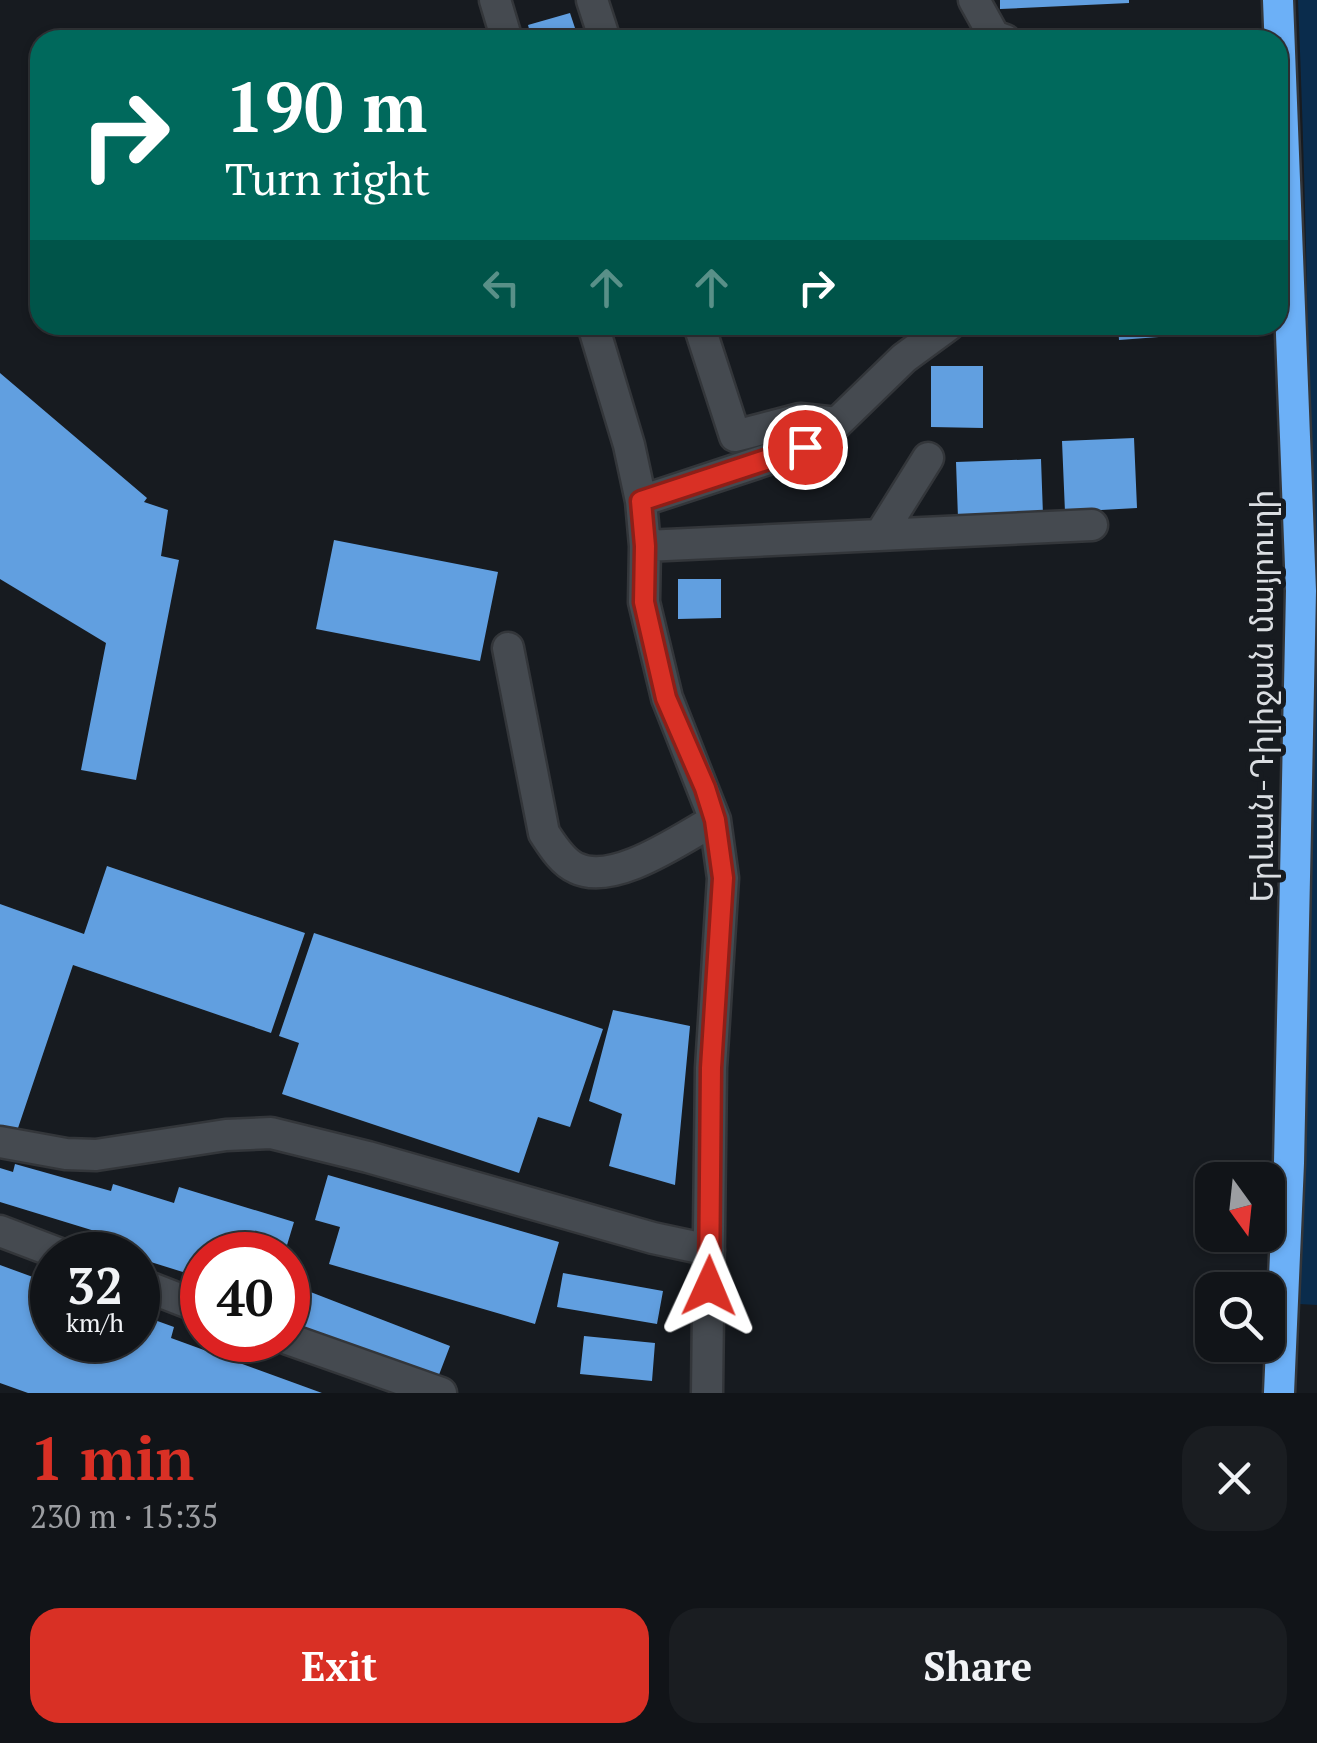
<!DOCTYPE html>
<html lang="en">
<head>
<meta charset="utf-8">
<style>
	body { margin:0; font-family:"PT Serif","Noto Sans Armenian",serif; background:#1a1d21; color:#f1f3f6; height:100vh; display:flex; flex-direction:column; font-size:38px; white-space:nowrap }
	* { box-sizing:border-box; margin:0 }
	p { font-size:32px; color:#9c9ea2 }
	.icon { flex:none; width:55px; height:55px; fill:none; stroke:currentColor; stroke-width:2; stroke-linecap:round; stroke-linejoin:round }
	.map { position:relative; height:1393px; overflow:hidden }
	.panel { display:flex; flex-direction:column; background:#111418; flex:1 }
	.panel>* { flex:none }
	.top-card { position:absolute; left:30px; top:30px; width:1258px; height:305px; border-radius:30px; box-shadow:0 2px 8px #0004,0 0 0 2px #303337; background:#00695c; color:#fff; overflow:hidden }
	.needle { width:65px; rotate:165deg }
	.tools { position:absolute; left:1195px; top:1162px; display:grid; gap:20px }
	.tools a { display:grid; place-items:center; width:90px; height:90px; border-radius:20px; background:#111418; box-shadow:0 2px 8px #0004,0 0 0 2px #303337; font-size:50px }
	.speed { position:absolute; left:30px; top:1232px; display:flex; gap:20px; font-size:50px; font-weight:700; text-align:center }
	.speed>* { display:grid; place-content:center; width:130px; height:130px; border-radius:50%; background:#111418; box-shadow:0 2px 8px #0004,0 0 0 2px #303337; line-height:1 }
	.speed small { font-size:25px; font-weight:400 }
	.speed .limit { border:15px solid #d22; background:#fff; color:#111 }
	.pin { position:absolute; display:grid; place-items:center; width:85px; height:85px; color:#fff; margin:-42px; border:5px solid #fff; border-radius:50%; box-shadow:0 2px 10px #0007 }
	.me { position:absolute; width:110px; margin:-55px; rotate:1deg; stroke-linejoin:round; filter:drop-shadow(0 0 8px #0008) }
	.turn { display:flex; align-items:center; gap:35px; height:210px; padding:0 30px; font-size:45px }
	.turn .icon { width:130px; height:130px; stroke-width:2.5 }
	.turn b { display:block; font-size:70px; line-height:85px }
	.lanes { display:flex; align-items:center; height:95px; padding:0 30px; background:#0003; justify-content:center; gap:50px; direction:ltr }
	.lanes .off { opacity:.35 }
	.round { display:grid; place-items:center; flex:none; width:105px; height:105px; border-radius:30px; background:#1a1d21 }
	.overview { display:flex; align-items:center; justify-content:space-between; height:170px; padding:0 30px }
	h1 { font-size:60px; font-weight:800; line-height:75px; color:#d93025 }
	.primary-button { display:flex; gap:20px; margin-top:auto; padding:20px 30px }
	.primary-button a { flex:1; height:115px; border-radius:30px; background:#d93025; color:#fff; font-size:40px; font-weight:800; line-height:115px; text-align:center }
	.primary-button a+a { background:#1a1d21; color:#f1f3f6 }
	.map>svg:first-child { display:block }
	.green { fill:#0a2c4c }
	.building { fill:#619fe0 }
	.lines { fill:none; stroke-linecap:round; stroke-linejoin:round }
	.minor-casing { stroke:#33363a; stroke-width:35 }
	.highway-casing { stroke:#33363a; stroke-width:35 }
	.minor { stroke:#454a50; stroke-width:30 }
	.highway { stroke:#6cb0f7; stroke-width:30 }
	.route-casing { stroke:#8d1f18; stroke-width:25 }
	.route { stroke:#d93025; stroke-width:18 }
	.labels { text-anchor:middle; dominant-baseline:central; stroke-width:10; stroke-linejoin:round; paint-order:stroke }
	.street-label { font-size:32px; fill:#dbdee2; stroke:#171b20 }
</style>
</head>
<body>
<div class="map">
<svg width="1317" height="1393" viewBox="0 0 1317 1393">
	<rect width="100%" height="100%" fill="#171b20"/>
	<path class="green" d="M1298,0H1317V1305L1299,1304C1313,870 1316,435 1298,0Z"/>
	<path class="building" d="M1000,0H1129V3L1000,9Z
		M570,13L579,40H532L528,25Z
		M1118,325H1171L1172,336L1119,340Z
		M931,366H983V428L931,427Z
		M0,373L147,498L144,502L168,510L161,556L179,560L136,780L81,770L106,643L0,579Z
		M1134,438L1137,508L1065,512L1062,441Z
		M1041,459L1043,515L958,518L956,462Z
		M334,540L498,572L480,661L316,629Z
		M678,579H721V618L678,619Z
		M107,866L305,933L271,1033L73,965L17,1131L0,1125V904L84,934Z
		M314,933L603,1029L570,1127L538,1117L519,1173L282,1094L299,1043L279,1036Z
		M613,1010L690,1026L675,1185L609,1166L622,1114L589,1101Z
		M15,1164L111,1191L113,1184L174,1203L179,1187L294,1222L284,1255H202V1278L138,1258V1255L94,1245L98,1232L0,1202V1168L13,1172Z
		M328,1175L559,1242L535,1324L329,1264L340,1227L315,1220Z
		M0,1265L52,1284V1340H138V1314L174,1327L171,1338L322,1393H28L0,1383Z
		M563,1273L663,1291L657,1324L557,1307Z
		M295,1286L450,1346L437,1380L288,1323V1305Z
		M584,1336L655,1343L652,1381L580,1374Z"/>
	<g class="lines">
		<defs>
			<path id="minor" d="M495,0L507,40
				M592,0L605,40
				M974,0L994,36L1005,40
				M593,325L629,445L641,501L645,546L644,602L667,698L715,820L723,878L711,1068L707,1393
				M699,325L735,436L800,419L837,423
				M641,501L805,447L837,423L904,358L949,325
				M880,535L928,458
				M645,546L1092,525
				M508,648L544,833C552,845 562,862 576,868C614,887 682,838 715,820
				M0,1142L66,1154L96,1155L226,1135L271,1133L368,1157L653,1238L709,1250
				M0,1231L63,1255
				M138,1283L202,1308
				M288,1339L441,1393"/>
			<path id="highway" d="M1278,0L1301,591L1289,1163L1279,1393"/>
		</defs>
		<use href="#minor" class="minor-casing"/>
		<use href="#highway" class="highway-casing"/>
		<use href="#minor" class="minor"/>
		<use href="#highway" class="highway"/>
	</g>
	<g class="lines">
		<defs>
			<path id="route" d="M709,1286L711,1068L723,878L715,820L705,788L666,698L644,602L645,546L641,501L805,447"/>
		</defs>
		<use href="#route" class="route-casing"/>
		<use href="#route" class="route"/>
	</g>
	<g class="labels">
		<g class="street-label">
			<text transform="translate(1261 696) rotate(-90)">Երևան-Դիլիջան մայրուղի</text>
		</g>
	</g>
</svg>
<div class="tools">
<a><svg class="needle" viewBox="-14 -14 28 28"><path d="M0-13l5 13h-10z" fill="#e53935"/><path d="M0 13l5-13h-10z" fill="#9c9ea2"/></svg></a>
<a><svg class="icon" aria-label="search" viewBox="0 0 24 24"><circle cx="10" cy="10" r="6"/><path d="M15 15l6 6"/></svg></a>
</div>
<div class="speed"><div>32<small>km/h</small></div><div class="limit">40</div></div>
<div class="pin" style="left:805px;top:447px;background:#d93025"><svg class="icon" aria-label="arrive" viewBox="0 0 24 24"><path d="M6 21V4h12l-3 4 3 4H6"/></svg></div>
<svg class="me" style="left:709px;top:1286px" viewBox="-20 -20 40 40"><path d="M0-17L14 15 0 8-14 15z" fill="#d93025" stroke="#fff" stroke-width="4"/></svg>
<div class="top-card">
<div class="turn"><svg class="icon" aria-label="right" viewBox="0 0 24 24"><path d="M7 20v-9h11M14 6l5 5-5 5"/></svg><div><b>190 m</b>Turn right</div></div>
<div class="lanes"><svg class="icon off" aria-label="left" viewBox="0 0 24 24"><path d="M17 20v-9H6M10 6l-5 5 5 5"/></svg><svg class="icon off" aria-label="ahead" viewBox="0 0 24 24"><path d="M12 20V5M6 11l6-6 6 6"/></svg><svg class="icon off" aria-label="ahead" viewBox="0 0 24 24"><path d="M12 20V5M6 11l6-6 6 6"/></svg><svg class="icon" aria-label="right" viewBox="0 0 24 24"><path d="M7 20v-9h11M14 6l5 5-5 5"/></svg></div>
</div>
</div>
<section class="panel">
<div class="overview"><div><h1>1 min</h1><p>230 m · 15:35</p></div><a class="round"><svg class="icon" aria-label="close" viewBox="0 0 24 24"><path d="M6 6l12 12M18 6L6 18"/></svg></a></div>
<div class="primary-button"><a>Exit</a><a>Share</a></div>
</section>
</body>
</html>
